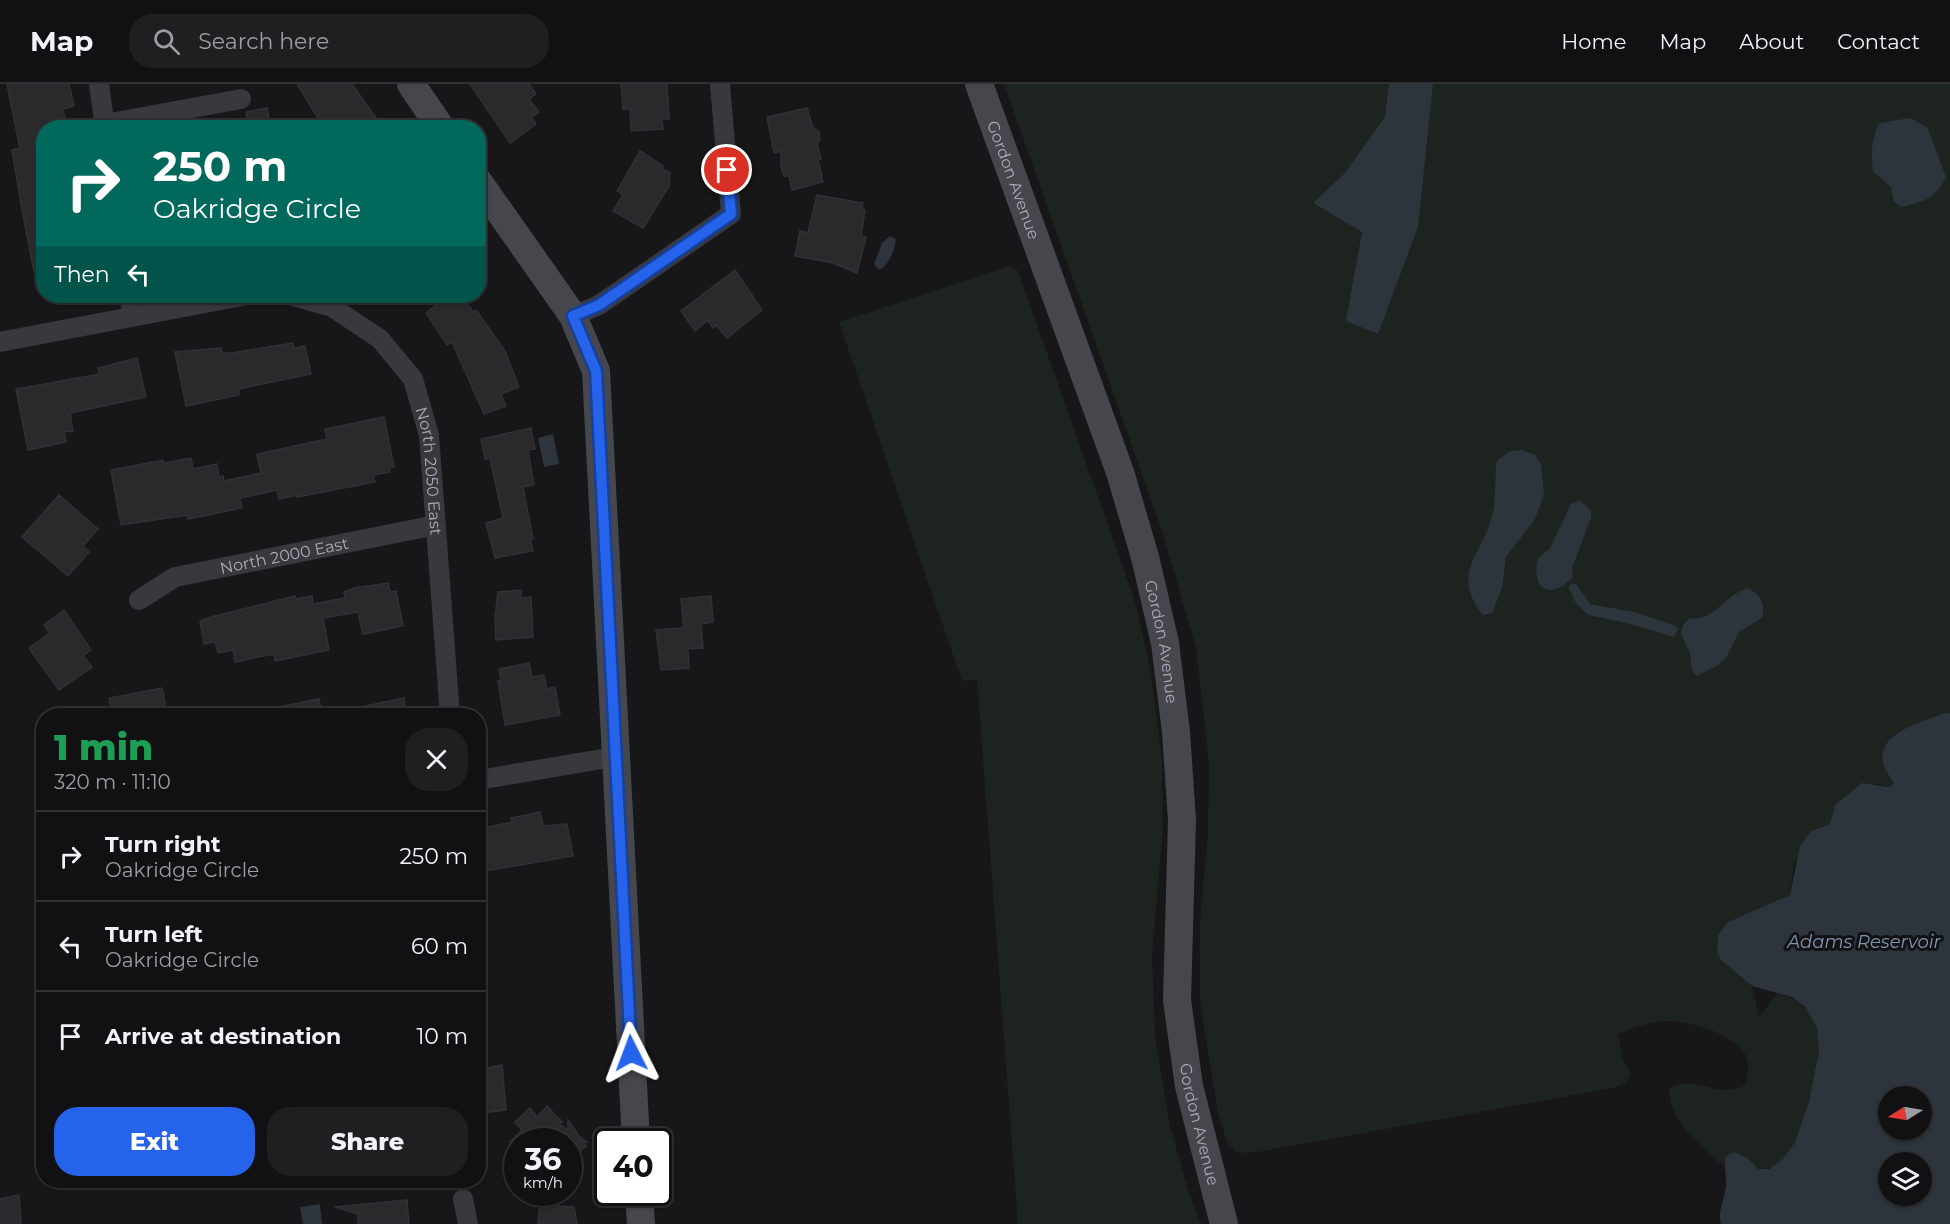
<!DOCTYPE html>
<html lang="en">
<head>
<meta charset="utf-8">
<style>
	body { margin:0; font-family:Montserrat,sans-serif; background:#1e1f21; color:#f1f3f6; height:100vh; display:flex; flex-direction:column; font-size:22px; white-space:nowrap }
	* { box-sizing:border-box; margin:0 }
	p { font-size:20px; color:#9c9da0 }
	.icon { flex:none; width:33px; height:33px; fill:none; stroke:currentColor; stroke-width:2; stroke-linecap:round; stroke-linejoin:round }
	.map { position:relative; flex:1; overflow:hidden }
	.drawer { position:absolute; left:36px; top:624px; width:450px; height:480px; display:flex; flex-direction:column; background:#111113; border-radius:24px; box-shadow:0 2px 4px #0004,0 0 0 2px #303133 }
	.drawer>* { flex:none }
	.top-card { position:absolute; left:36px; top:36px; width:450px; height:183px; border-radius:24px; box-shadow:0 2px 4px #0004,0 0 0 2px #303133; background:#00695c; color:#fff; overflow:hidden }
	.needle { width:39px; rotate:259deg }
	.tools { position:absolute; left:1878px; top:1002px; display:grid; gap:12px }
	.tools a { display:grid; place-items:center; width:54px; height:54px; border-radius:50%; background:#111113; box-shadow:0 2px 4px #0004,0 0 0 2px #303133; font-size:30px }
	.speed { position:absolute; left:504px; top:1044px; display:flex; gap:12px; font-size:30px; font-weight:700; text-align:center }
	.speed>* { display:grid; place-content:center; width:78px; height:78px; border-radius:50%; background:#111113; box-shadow:0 2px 4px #0004,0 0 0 2px #303133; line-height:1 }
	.speed small { font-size:15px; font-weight:400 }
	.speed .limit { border:3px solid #111; border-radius:9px; background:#fff; color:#111 }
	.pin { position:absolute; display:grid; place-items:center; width:51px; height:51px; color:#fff; margin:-26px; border:3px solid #fff; border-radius:50%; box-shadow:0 2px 6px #0007 }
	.me { position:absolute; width:66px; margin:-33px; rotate:357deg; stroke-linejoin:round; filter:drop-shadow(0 0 4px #0008) }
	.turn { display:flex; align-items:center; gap:21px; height:126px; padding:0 18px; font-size:27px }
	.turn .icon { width:78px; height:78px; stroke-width:2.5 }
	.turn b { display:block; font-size:42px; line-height:51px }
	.then { display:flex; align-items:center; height:57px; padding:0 18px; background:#0003; gap:12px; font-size:22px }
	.round { display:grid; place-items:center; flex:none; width:63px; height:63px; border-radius:24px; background:#1e1f21 }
	.summary { display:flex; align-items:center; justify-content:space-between; height:102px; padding:0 18px }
	h1 { font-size:36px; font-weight:800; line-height:45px; color:#1e9e55 }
	.cta { display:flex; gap:12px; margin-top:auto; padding:12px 18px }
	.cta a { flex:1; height:69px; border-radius:24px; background:#2563eb; color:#fff; font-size:24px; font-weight:800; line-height:69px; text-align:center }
	.cta a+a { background:#1e1f21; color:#f1f3f6 }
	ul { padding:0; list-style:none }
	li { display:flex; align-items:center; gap:18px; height:90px; padding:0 18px; border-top:2px solid #303133 }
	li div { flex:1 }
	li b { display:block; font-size:22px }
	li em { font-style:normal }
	header { display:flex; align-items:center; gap:36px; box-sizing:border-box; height:84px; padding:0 30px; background:#111113; border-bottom:2px solid #303133 }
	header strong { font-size:28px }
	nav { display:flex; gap:33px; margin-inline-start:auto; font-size:21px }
	.search { width:420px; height:54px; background:#1e1f21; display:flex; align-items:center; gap:15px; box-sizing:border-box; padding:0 21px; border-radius:24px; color:#9c9da0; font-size:22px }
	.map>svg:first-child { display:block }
	.green { fill:#1d231f }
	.water { fill:#2d343c; fill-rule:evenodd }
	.building { fill:#2a2a2d; stroke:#313135; stroke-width:1.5 }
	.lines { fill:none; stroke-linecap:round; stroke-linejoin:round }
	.street { stroke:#38383d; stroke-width:20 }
	.secondary { stroke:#46474d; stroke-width:28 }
	.route-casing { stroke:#184099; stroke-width:15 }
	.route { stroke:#2563eb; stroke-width:10 }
	.labels { text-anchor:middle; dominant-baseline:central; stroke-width:6; stroke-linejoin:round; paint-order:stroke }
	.street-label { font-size:16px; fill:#a9acb8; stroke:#121214 }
	.water-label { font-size:18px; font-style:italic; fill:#8295b1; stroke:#121214 }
</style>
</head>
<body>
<header>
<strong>Map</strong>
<div class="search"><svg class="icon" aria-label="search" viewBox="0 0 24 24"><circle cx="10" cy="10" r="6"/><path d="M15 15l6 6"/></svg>Search here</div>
<nav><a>Home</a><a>Map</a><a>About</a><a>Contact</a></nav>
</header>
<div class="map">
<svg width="1950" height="1140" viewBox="0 0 1950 1140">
	<rect width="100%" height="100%" fill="#171719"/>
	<path class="green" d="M1004,0H1950V629L1903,646L1891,655L1890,691L1894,700L1889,703L1873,699L1835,721L1830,740L1811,747L1794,780L1790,811L1728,838L1717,868L1721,876L1752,902L1759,933L1778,909C1796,914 1812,926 1817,945C1825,974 1805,1050 1786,1072C1779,1081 1768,1085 1758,1085L1749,1075L1725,1073L1724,1082C1701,1063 1669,1037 1669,1005C1689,988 1718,1016 1744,1002C1748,991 1751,980 1745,970C1734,950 1690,937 1669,937C1651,937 1635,943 1618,950L1623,975L1631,991L1625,999L1613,1004L1258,1068L1237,1069L1227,1058L1218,1029L1200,917V837L1208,750L1209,680L1196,564L1162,447Z
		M1009,182L1018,187L1135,517L1151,589L1162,676L1163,742L1152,871L1155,952L1170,1042L1189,1110L1201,1140H1018L977,595L962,597L839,238Z"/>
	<path class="water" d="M1389,0H1433L1418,143L1378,250L1346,237L1362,148L1313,119L1345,89L1385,33Z
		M1910,34L1927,43L1946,93C1934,116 1925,117 1901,123L1894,118L1891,103L1873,87C1871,72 1871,51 1880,39Z
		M890,152L896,155C895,165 889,182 879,186L874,180L882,159Z
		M553,350L559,380L544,383L538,354Z
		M1522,366L1535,371L1541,380L1544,411L1535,435L1506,473L1502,504L1492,529L1483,531C1450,490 1481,472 1492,433C1497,415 1494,395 1497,377L1510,367Z
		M1580,416L1591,427V434L1572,484L1573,493C1550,517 1531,506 1538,474L1550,464L1571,420Z
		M1572,500H1576L1590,520L1634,528L1674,541L1678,545L1674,553L1627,539L1588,531L1576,519L1568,503Z
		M1748,504C1761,512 1766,519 1762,534L1739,548L1726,574L1718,581L1697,592L1692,587L1690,569L1681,550L1683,541L1690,534C1716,537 1725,510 1748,504Z
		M1945,629H1950V1140H1721C1717,1124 1727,1112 1726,1097C1726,1088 1724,1082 1725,1073L1734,1068L1749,1075L1758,1085H1769L1783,1075L1795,1058L1809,1018L1819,967L1817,944L1805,923L1792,913L1752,902L1721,876L1717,868L1718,851L1728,838L1790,811L1800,762L1811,747L1830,740L1835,721L1862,699L1889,703L1894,700C1891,693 1884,686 1883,679C1876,648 1925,637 1945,629ZM1888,1012H1922V1046H1888ZM1888,1078H1922V1112H1888Z
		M320,1120L322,1140H303L300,1123Z"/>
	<path class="building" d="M7,0H69L74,22L63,25L67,44H44V197L36,198L23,131L12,66L20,64Z
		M297,0H352L383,44H324Z
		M470,0H529L536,10L529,15L539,28L531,33L536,40L510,59Z
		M621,0H667L669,35H662L663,45L631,47L630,25H623Z
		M267,24L271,44H249L246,28Z
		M807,24L813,44L819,48L820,56L817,59L821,75H818L823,98L792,106L789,92H784L781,83V67L774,69L767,33Z
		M640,67L663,82L662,85L670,89L669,102L643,144L613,127L623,111L617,107Z
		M817,111L863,119L862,125L865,126L861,152L866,153L857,189L833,179L795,172L800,147L808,149Z
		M735,186L762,226L727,254L716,241L713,244L708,236L695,247L681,227Z
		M462,212L473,228L476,226L505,267L519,303L501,310L506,322L484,330L452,258L447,261L426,229L445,214L450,221Z
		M293,259L294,264L305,262L311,290L238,305L239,311L186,322L175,268L221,264L222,269H231Z
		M137,274L146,313L70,329L73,347L64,348L66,358L28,366L16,305L100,290L98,284Z
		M384,333L394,383L389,384L390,388L373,391L375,398L297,413V411L279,415L277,406L240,414L242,424L188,435V431L121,441L111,386L163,376L164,379L191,374L193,385L217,380L219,393L223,392L224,397L261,389L257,370L327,355L325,345Z
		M531,344L535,365L528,366L534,401L523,403L533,455H530L533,467L495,474L486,439L503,434L490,374L485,375L481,355Z
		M59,411L98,445L83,462L89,468L68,492L22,453Z
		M388,499L390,508L396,507L403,542L363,550L358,528L323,534L329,566L275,577L274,570L235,578L233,566L218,569L215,558L204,560L200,537L211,533L295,512L296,515L312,512L313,520L345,514L344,508L354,504Z
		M521,506V514L531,513L533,553L496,556L495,534L498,508Z
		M711,512L713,538L701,540L703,564L688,565L689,584L661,586L656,546L684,544L681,515Z
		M64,526L91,566L83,572L92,583L59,606L29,564L50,549L44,541Z
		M529,579L532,593L544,591L547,605L555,603L560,631L505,641L498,597L501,596L499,585Z
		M162,604L168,632H112L109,614Z
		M404,614L407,632H356V624Z
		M319,615L322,632H274L273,624Z
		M540,728L543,742L567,740L573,772L478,788V745L512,738L511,734Z
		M502,981L506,1026L481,1029L478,986Z
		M547,1022L562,1038L559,1040L568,1046V1036L579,1052L587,1058H583L586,1062L568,1079V1058H510L522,1046L515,1038L530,1024L537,1033Z
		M19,1111L21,1140H0V1115Z
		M407,1116L409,1140H358V1130L335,1123Z
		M540,1121L574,1123L577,1140H538Z"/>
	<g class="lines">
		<g class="street">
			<path d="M99,0L105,44"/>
			<path d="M105,40L241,15"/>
			<path d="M129,212L133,231"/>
			<path id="s1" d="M293,212L332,223L380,255L413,295L429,351L450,632"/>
			<path d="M573,232L599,221L731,130L720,0"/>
			<path d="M0,258L242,212"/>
			<path id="s2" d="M139,516L175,493L436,441"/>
			<path d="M478,696L614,673"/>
			<path d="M463,1115L468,1140"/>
		</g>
		<g class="secondary">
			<path d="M411,0L441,44"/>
			<path id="s3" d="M979,0L1120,388L1145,473L1165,559L1176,648L1182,736L1177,916L1189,1002L1224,1140"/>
			<path d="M478,97L573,232L596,287L636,1058"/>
			<path d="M639,1108L641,1140"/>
		</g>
	</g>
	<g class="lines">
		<defs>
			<path id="route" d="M631,969L596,287L573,232L599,221L731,130L727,86"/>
		</defs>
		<use href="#route" class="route-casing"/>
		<use href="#route" class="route"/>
	</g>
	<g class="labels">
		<g class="street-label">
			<text stroke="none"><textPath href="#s3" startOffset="102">Gordon Avenue</textPath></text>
			<text stroke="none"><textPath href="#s1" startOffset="244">North 2050 East</textPath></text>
			<text stroke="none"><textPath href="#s2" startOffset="154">North 2000 East</textPath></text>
			<text stroke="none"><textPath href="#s3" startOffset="588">Gordon Avenue</textPath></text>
			<text stroke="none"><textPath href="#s3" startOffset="1074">Gordon Avenue</textPath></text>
		</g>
		<g class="water-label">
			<text x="1864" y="858">Adams Reservoir</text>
		</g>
	</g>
</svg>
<div class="tools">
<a><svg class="needle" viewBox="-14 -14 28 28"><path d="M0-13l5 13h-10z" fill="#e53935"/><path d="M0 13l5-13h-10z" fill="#9c9da0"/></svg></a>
<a><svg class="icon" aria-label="layers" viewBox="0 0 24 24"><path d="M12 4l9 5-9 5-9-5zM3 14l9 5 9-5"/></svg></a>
</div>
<div class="speed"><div>36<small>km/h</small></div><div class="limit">40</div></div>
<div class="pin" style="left:727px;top:86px;background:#d93025"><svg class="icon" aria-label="arrive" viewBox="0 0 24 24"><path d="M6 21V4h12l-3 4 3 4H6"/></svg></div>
<svg class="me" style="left:631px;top:969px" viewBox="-20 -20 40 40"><path d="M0-17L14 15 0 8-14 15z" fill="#2563eb" stroke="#fff" stroke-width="4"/></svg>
<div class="top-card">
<div class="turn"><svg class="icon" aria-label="right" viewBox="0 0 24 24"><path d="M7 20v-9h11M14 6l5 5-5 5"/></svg><div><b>250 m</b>Oakridge Circle</div></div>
<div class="then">Then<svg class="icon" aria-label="left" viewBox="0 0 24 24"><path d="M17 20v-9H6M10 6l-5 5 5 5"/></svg></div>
</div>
<section class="drawer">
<div class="summary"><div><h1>1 min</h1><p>320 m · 11:10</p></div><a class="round"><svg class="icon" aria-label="close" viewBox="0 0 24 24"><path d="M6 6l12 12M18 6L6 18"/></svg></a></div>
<ul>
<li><svg class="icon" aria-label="right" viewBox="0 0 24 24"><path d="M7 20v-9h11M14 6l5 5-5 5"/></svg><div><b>Turn right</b><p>Oakridge Circle</p></div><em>250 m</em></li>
<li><svg class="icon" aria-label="left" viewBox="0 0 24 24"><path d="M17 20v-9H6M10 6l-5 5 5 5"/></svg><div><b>Turn left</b><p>Oakridge Circle</p></div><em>60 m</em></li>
<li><svg class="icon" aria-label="arrive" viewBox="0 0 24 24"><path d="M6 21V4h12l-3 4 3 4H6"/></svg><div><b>Arrive at destination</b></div><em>10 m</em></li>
</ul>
<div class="cta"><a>Exit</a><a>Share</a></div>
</section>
</div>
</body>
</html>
